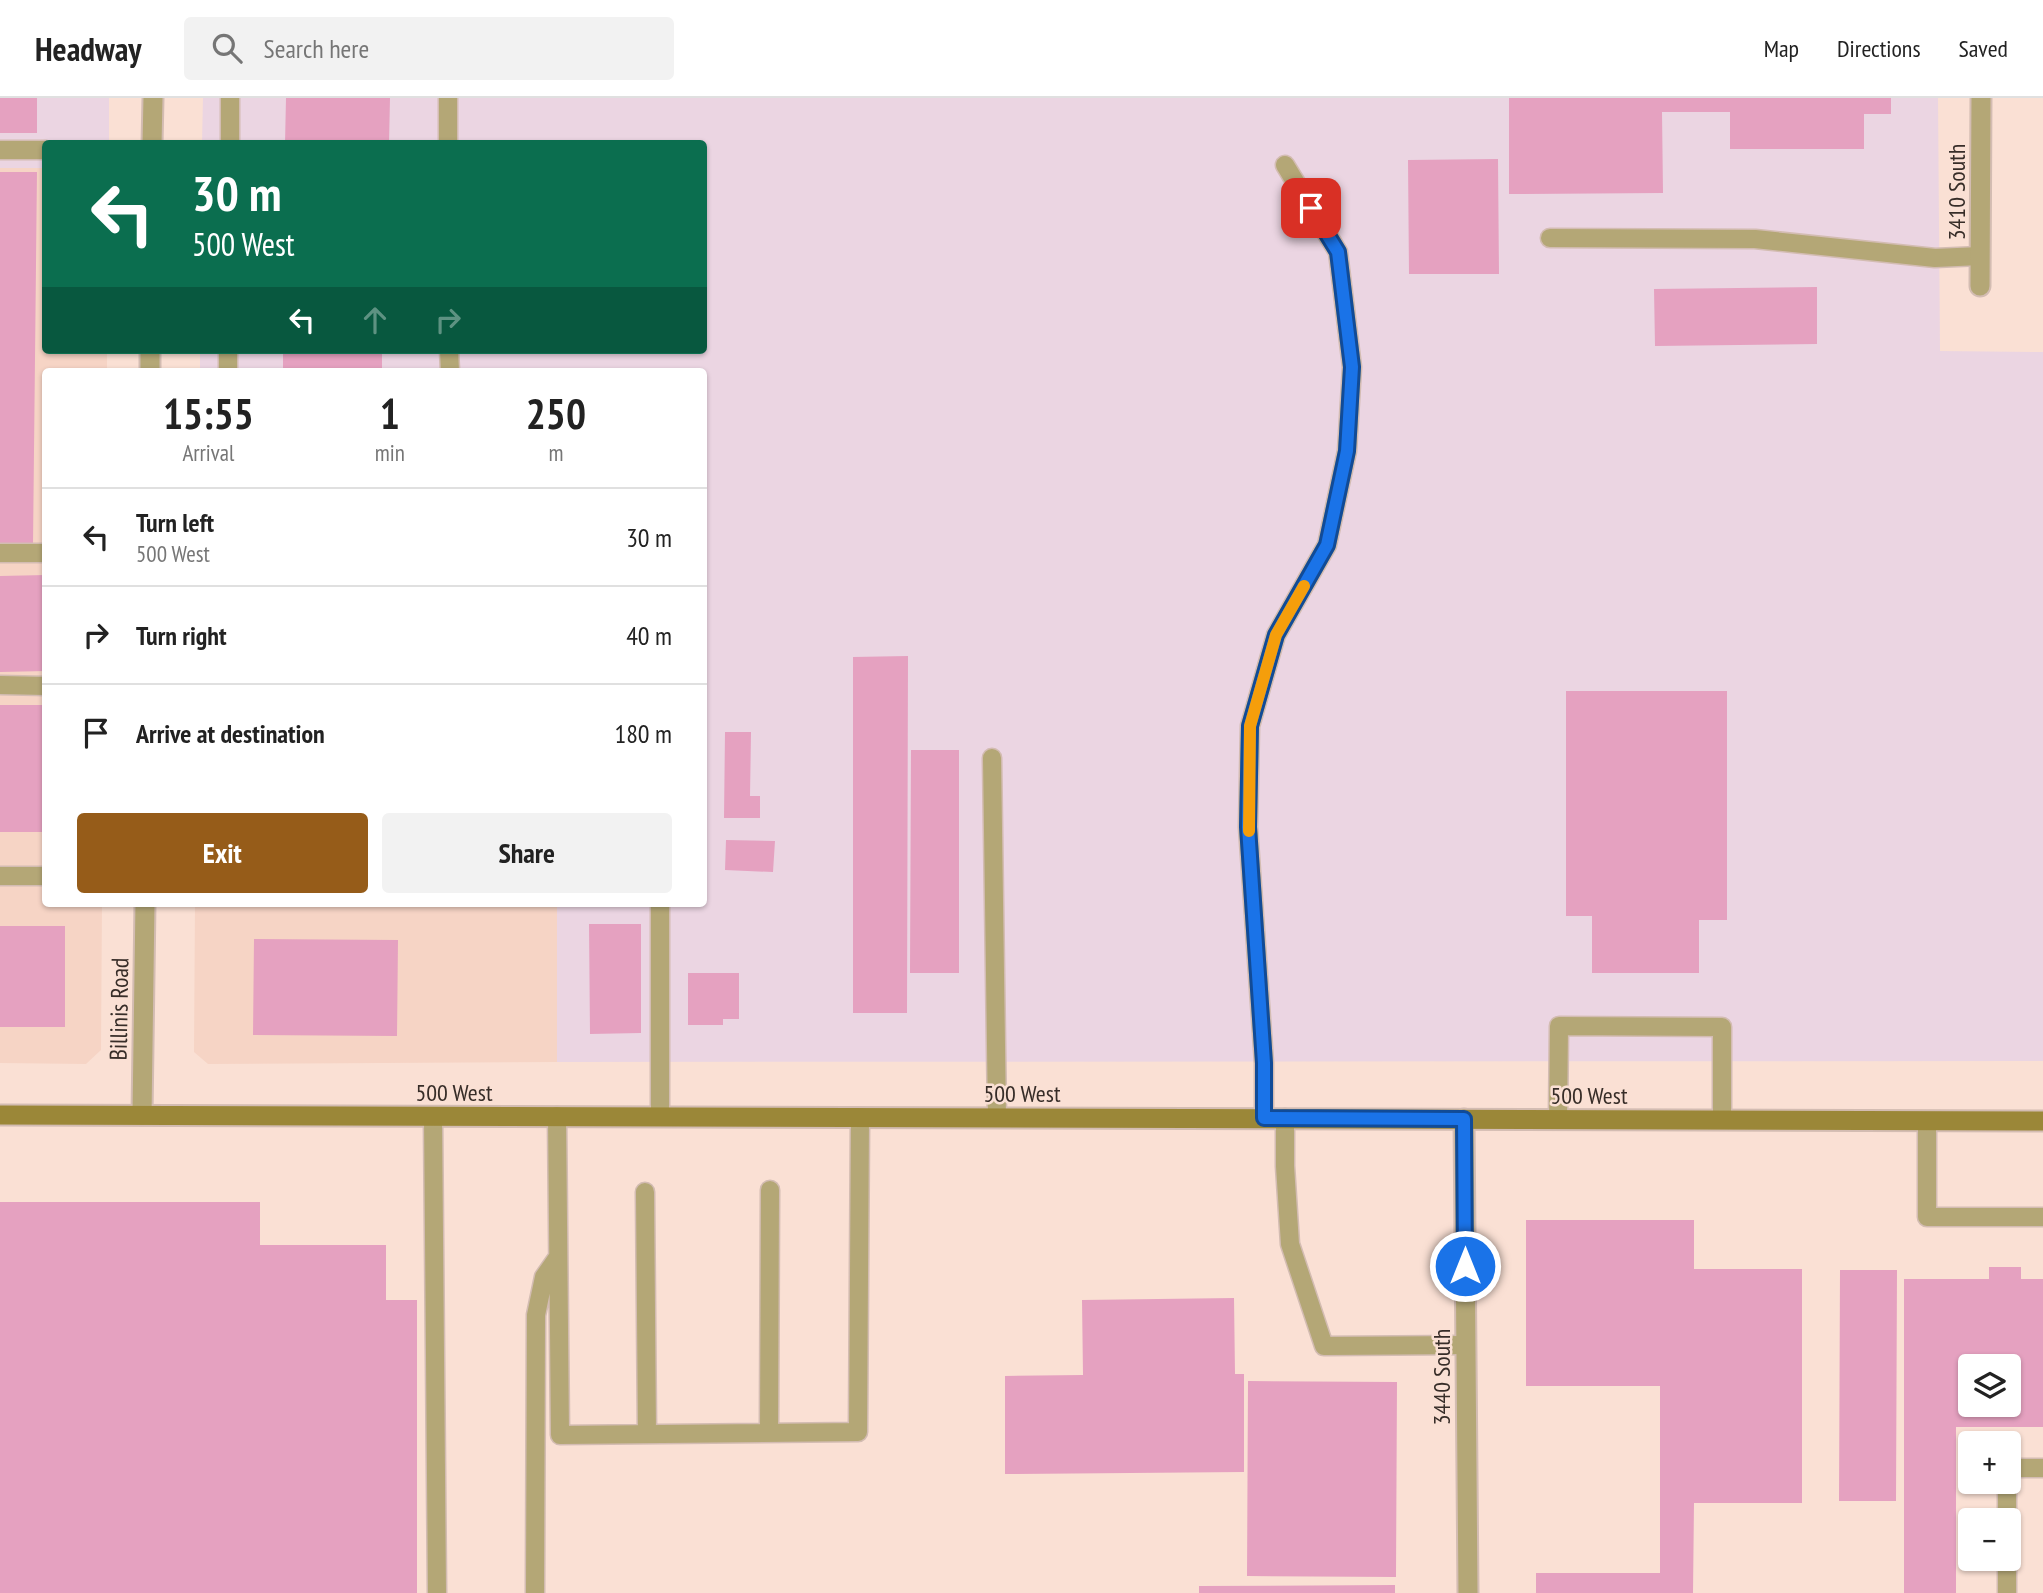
<!DOCTYPE html>
<html lang="en">
<head>
<meta charset="utf-8">
<style>
	body { margin:0; font-family:"PT Sans Narrow",sans-serif; background:#f2f2f2; color:#222; height:100vh; display:flex; flex-direction:column; font-size:26px; white-space:nowrap }
	* { box-sizing:border-box; margin:0 }
	p { font-size:23px; color:#767676 }
	.icon { flex:none; width:38px; height:38px; fill:none; stroke:currentColor; stroke-width:2; stroke-linecap:round; stroke-linejoin:round }
	.map { position:relative; flex:1; overflow:hidden }
	.sheet { position:absolute; left:42px; top:270px; width:665px; height:539px; display:flex; flex-direction:column; background:#fff; border-radius:7px; box-shadow:0 2px 5px #0004 }
	.sheet>* { flex:none }
	.guide { position:absolute; left:42px; top:42px; width:665px; height:214px; border-radius:7px; box-shadow:0 2px 5px #0004; background:#0b6e4f; color:#fff; overflow:hidden }
	.buttons { position:absolute; left:1958px; top:1256px; display:grid; gap:14px }
	.buttons a { display:grid; place-items:center; width:63px; height:63px; border-radius:7px; background:#fff; box-shadow:0 2px 5px #0004; font-size:35px }
	.pin { position:absolute; display:grid; place-items:center; width:60px; height:60px; color:#fff; margin:-30px; border-radius:14px; box-shadow:0 4px 10px #0006 }
	.me { position:absolute; width:77px; margin:-38px; rotate:0deg; stroke-linejoin:round; filter:drop-shadow(0 0 5px #0008) }
	.turn { display:flex; align-items:center; gap:24px; height:147px; padding:0 35px; font-size:32px }
	.turn .icon { width:91px; height:91px; stroke-width:2.5 }
	.turn b { display:block; font-size:49px; line-height:60px }
	.lanes { display:flex; align-items:center; height:66px; padding:0 35px; background:#0003; justify-content:center; gap:35px; direction:ltr }
	.lanes .off { opacity:.35 }
	.eta { display:flex; justify-content:space-evenly; align-items:center; height:119px; text-align:center }
	.eta b { font-size:42px; font-weight:800; line-height:49px }
	.cta { display:flex; gap:14px; margin-top:auto; padding:14px 35px }
	.cta a { flex:1; height:80px; border-radius:7px; background:#965c19; color:#fff; font-size:28px; font-weight:800; line-height:80px; text-align:center }
	.cta a+a { background:#f2f2f2; color:#222 }
	ul { padding:0; list-style:none }
	li { display:flex; align-items:center; gap:21px; height:98px; padding:0 35px; border-top:2px solid #e0e0e0 }
	li div { flex:1 }
	li b { display:block; font-size:26px }
	li em { font-style:normal }
	header { display:flex; align-items:center; gap:42px; box-sizing:border-box; height:98px; padding:0 35px; background:#fff; border-bottom:2px solid #e0e0e0 }
	header strong { font-size:33px }
	nav { display:flex; gap:38px; margin-inline-start:auto; font-size:24px }
	.search { width:490px; height:63px; background:#f2f2f2; display:flex; align-items:center; gap:18px; box-sizing:border-box; padding:0 24px; border-radius:7px; color:#767676; font-size:26px }
	.map>svg:first-child { display:block }
	.built { fill:#f6d4c5 }
	.industrial { fill:#ebd5e2 }
	.building { fill:#e5a1c0; fill-rule:evenodd }
	.lines { fill:none; stroke-linecap:round; stroke-linejoin:round }
	.service-casing { stroke:#d3bcb2; stroke-width:21 }
	.minor-casing { stroke:#d3bcb2; stroke-width:23 }
	.secondary-casing { stroke:#d3bcb2; stroke-width:23 }
	.service { stroke:#b4a776; stroke-width:18 }
	.minor { stroke:#b4a776; stroke-width:19 }
	.secondary { stroke:#9b8738; stroke-width:19 }
	.route-casing { stroke:#114b97; stroke-width:18 }
	.route { stroke:#1a73e8; stroke-width:12 }
	.slow { stroke:#f59e0b; stroke-width:12 }
	.labels { text-anchor:middle; dominant-baseline:central; stroke-width:5; stroke-linejoin:round; paint-order:stroke }
	.street-label { font-size:24px; fill:#372d28; stroke:#fae0d4 }
</style>
</head>
<body>
<header>
<strong>Headway</strong>
<div class="search"><svg class="icon" aria-label="search" viewBox="0 0 24 24"><circle cx="10" cy="10" r="6"/><path d="M15 15l6 6"/></svg>Search here</div>
<nav><a>Map</a><a>Directions</a><a>Saved</a></nav>
</header>
<div class="map">
<svg width="2043" height="1495" viewBox="0 0 2043 1495">
	<rect width="100%" height="100%" fill="#fae0d4"/>
	<path class="built" d="M0,70H45L46,252H107V273H46V805H102L101,952L86,966L0,965Z
		M195,805H557V964L208,966L194,954Z"/>
	<path class="industrial" d="M0,0H109V45L46,46L45,70H0Z
		M203,0H1938L1940,253L2043,254V165V963L557,964V805H704V273H200V252H704V46L202,45Z"/>
	<path class="building" d="M0,0H37V35H0Z
		M286,0H390L389,46H285Z
		M1509,0H1891V16H1864V51H1730V14H1662L1663,95L1509,96Z
		M1498,61L1499,176H1409L1408,62Z
		M0,74H37L33,447L0,446Z
		M1817,189V246L1655,248L1654,191Z
		M283,252H382V273H283Z
		M46,477V573L0,574V478Z
		M908,558L907,915H853V559Z
		M1566,593H1727V822H1699V875H1592V818H1566Z
		M0,607H42V734H0Z
		M725,634H751L750,698H760V720H724Z
		M911,652H959V875H910Z
		M726,742L775,743L773,774L725,772Z
		M314,805H423V808L314,807Z
		M589,826H641V935L590,936Z
		M0,828H65V929H0Z
		M254,841L398,842L397,938L253,937Z
		M688,875H739V921H723V927H688Z
		M0,1104H260V1147H386V1202H417V1495H0Z
		M1526,1122H1694V1171H1802V1405H1694L1693,1495H1536V1475H1660V1288H1526Z
		M1989,1169H2021V1181H2043V1329H1956V1495H1904V1181H1989ZM1970,1269H2009V1307H1970Z
		M1840,1172H1897L1896,1403H1839Z
		M1234,1200L1235,1276H1244V1374L1005,1376V1278L1083,1277L1082,1202Z
		M1248,1283L1397,1284L1396,1479L1247,1478Z
		M1395,1487V1495H1199V1488Z"/>
	<g class="lines">
		<defs>
			<path id="service" d="M448,0V46
				M230,46V0
				M0,52H46
				M1550,140L1755,141L1935,160L1980,158
				M449,252L450,273
				M228,273V252
				M0,455H46
				M0,587L46,588
				M992,660L997,1019
				M0,778H46
				M660,805V1018
				M557,1018L560,1337L858,1334L860,1019
				M433,1019L437,1495
				M1264,1020V965L1248,729L1250,628L1276,537L1327,447L1347,353L1352,269L1338,154L1285,67
				M1285,1020V1068L1290,1146L1324,1248L1466,1247
				M1558,1021L1559,928L1722,929V1022
				M1927,1023V1119H2043
				M645,1094L647,1336
				M769,1334L770,1092
				M2009,1370H2043
				M2007,1423V1384
				M535,1495L536,1217L544,1179L558,1159
				M2007,1495V1461"/>
			<path id="minor" d="M152,46L153,0
				M1980,188L1981,0
				M150,273V252
				M142,1017L145,805
				M1464,1021L1468,1495"/>
			<path id="secondary" d="M0,1017L2043,1023"/>
		</defs>
		<use href="#service" class="service-casing"/>
		<use href="#minor" class="minor-casing"/>
		<use href="#secondary" class="secondary-casing"/>
		<use href="#service" class="service"/>
		<use href="#minor" class="minor"/>
		<use href="#secondary" class="secondary"/>
	</g>
	<g class="lines">
		<defs>
			<path id="route" d="M1311,110L1338,154L1352,269L1347,353L1327,447L1276,537L1250,628L1248,729L1264,965V1020L1464,1021L1465,1168"/>
		</defs>
		<use href="#route" class="route-casing"/>
		<use href="#route" class="route"/>
		<path class="slow" d="M1249,733L1250,628L1276,537L1304,488"/>
	</g>
	<g class="labels">
		<g class="street-label">
			<text transform="translate(1956 94) rotate(-90)">3410 South</text>
			<text transform="translate(119 911) rotate(-89)">Billinis Road</text>
			<text x="454" y="994">500 West</text>
			<text x="1022" y="995">500 West</text>
			<text x="1589" y="997">500 West</text>
			<text transform="translate(1441 1279) rotate(-90)">3440 South</text>
		</g>
	</g>
</svg>
<div class="buttons">
<a><svg class="icon" aria-label="layers" viewBox="0 0 24 24"><path d="M12 4l9 5-9 5-9-5zM3 14l9 5 9-5"/></svg></a>
<a>+</a>
<a>−</a>
</div>
<div class="pin" style="left:1311px;top:110px;background:#d93025"><svg class="icon" aria-label="arrive" viewBox="0 0 24 24"><path d="M6 21V4h12l-3 4 3 4H6"/></svg></div>
<svg class="me" style="left:1465px;top:1168px" viewBox="-20 -20 40 40"><circle r="17" fill="#1a73e8" stroke="#fff" stroke-width="3"/><path d="M0-11L8 9 0 5-8 9z" fill="#fff"/></svg>
<div class="guide">
<div class="turn"><svg class="icon" aria-label="left" viewBox="0 0 24 24"><path d="M17 20v-9H6M10 6l-5 5 5 5"/></svg><div><b>30 m</b>500 West</div></div>
<div class="lanes"><svg class="icon" aria-label="left" viewBox="0 0 24 24"><path d="M17 20v-9H6M10 6l-5 5 5 5"/></svg><svg class="icon off" aria-label="ahead" viewBox="0 0 24 24"><path d="M12 20V5M6 11l6-6 6 6"/></svg><svg class="icon off" aria-label="right" viewBox="0 0 24 24"><path d="M7 20v-9h11M14 6l5 5-5 5"/></svg></div>
</div>
<section class="sheet">
<div class="eta">
<div><b>15:55</b><p>Arrival</p></div>
<div><b>1</b><p>min</p></div>
<div><b>250</b><p>m</p></div>
</div>
<ul>
<li><svg class="icon" aria-label="left" viewBox="0 0 24 24"><path d="M17 20v-9H6M10 6l-5 5 5 5"/></svg><div><b>Turn left</b><p>500 West</p></div><em>30 m</em></li>
<li><svg class="icon" aria-label="right" viewBox="0 0 24 24"><path d="M7 20v-9h11M14 6l5 5-5 5"/></svg><div><b>Turn right</b></div><em>40 m</em></li>
<li><svg class="icon" aria-label="arrive" viewBox="0 0 24 24"><path d="M6 21V4h12l-3 4 3 4H6"/></svg><div><b>Arrive at destination</b></div><em>180 m</em></li>
</ul>
<div class="cta"><a>Exit</a><a>Share</a></div>
</section>
</div>
</body>
</html>
